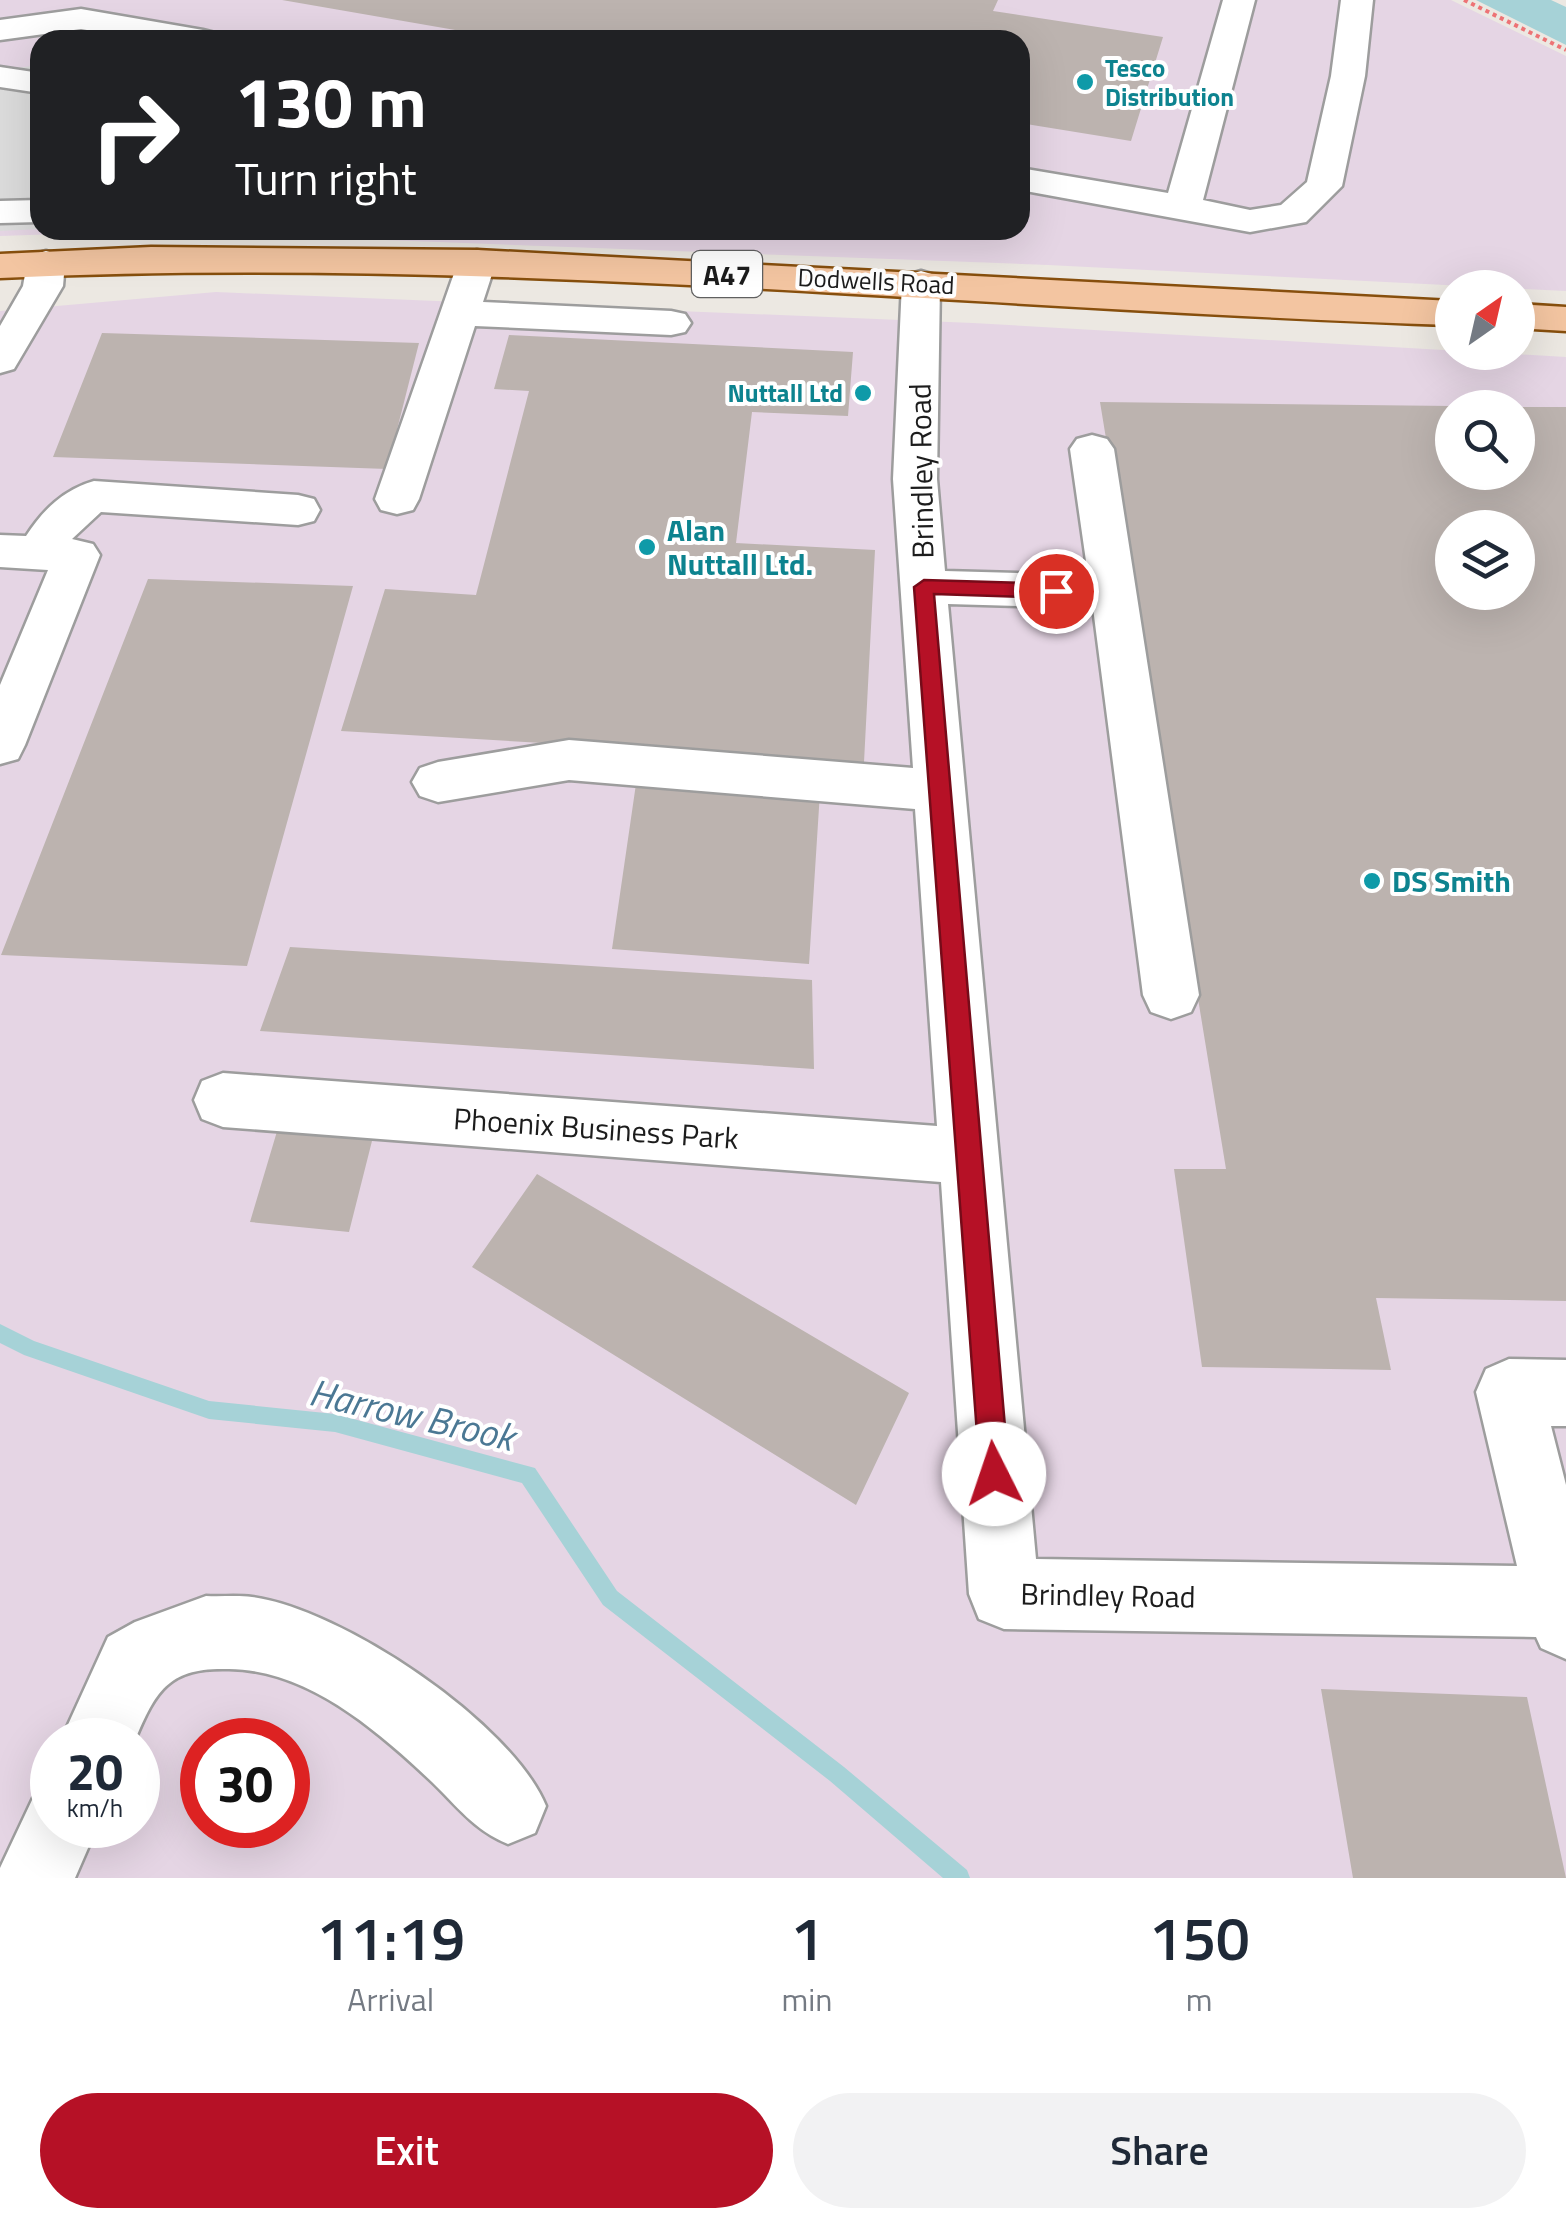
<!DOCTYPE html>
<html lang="en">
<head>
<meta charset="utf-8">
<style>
	body { margin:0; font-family:"Titillium Web",sans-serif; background:#f2f2f3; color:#1f2937; height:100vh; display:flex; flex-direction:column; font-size:38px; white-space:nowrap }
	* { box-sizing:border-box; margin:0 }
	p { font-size:32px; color:#747a83 }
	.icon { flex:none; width:55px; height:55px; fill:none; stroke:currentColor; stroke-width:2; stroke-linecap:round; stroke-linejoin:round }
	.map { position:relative; height:1878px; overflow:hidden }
	.panel { display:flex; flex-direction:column; background:#fff; flex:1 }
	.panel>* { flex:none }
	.hud { position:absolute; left:30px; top:30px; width:1000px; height:210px; border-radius:30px; box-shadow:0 10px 40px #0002; background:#202124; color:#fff; overflow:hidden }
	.needle { width:65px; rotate:34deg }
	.buttons { position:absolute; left:1435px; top:270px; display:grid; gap:20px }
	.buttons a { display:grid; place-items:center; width:100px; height:100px; border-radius:50%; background:#fff; box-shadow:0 10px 40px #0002; font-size:50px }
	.speed { position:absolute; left:30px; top:1718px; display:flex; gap:20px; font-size:50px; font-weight:700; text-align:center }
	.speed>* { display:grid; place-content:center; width:130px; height:130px; border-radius:50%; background:#fff; box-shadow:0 10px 40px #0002; line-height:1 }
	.speed small { font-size:25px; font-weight:400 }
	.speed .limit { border:15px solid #d22; background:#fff; color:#111 }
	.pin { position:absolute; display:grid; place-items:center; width:85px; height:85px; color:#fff; margin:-42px; border:5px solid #fff; border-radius:50%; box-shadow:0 2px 10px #0007 }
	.me { position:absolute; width:110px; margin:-55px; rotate:356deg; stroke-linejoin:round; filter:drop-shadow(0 0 8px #0008) }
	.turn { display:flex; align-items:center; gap:35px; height:210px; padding:0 40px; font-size:45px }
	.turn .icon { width:130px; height:130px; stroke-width:2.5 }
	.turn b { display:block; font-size:70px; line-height:85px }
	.eta { display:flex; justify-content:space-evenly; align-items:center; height:170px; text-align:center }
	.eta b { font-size:60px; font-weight:600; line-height:70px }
	.action { display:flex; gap:20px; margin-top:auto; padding:20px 40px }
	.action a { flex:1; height:115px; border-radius:60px; background:#b61126; color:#fff; font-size:40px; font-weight:600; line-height:115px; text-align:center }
	.action a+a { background:#f2f2f3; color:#1f2937 }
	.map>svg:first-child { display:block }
	.industrial { fill:#e5d5e4; fill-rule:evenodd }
	.parking { fill:#dcdcdc }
	.water { fill:#a6d2d7 }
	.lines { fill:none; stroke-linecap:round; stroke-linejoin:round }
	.stream { fill:#a6d2d7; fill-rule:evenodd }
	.building { fill:#bcb3af; fill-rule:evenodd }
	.minor-casing { stroke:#9d9d9d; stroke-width:5 }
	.major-casing { stroke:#874f0d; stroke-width:5 }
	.path { stroke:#ed7375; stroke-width:4; stroke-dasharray:4 4; stroke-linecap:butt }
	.minor { fill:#fff; fill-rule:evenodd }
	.major { fill:#f3c5a1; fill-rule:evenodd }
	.route { fill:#b61126; stroke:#760b19; stroke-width:2.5 }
	.culture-dot { fill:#0f9aa8; stroke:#fff; stroke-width:4 }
	.labels { text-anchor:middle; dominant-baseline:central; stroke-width:8; stroke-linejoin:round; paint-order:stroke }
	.far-culture-label { font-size:25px; font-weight:bold; fill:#0d838f; stroke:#fff; text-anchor:start }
	.far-street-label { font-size:25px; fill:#1c1c1c; stroke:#fff }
	.shield { fill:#fff; stroke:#606060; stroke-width:2.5 }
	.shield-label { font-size:28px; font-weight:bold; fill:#1c1c1c }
	.street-label { font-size:30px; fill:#1c1c1c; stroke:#fff }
	.culture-label { font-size:30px; font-weight:bold; fill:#0d838f; stroke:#fff; text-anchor:start }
	.near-water-label { font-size:38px; font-style:italic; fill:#4b7894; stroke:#fff }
</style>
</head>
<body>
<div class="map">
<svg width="1566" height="1878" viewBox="0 0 1566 1878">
	<rect width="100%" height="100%" fill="#ece8e2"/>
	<path class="industrial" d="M0,0H1451L1566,56V291L1048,265L146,231L0,236ZM40,40H1020V230H40Z
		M216,292L973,323L1566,357V1878H0V311ZM1452,408H1518V472H1452ZM1452,528H1518V592H1452ZM52,1740H138V1825H52ZM202,1740H288V1825H202Z"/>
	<path class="parking" d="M40,65V229L0,231V70Z
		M419,230H695L692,238Z"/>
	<path class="water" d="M1476,0H1551L1566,7V45Z"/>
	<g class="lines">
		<path class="stream" d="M0,1324L34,1341L209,1401L335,1414L535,1468L617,1591L844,1767L967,1870L970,1878H943L830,1781L603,1605L522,1483L335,1432L209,1419L24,1355L0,1343Z"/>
	</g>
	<path class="building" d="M282,0H998L993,11L1163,37L1131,141L1020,123V40H513Z
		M102,333L419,343L387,469L53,457Z
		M509,335L853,352L848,416L752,412L736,543L875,550L864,762L341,731L385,589L476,595L529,391L494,389Z
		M1100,402L1452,406V472H1518V407H1566V1301L1376,1298L1391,1370L1202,1367L1174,1169H1226ZM1452,528H1518V592H1452Z
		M148,579L353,586L247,966L1,955Z
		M637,777L820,792L809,964L612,949Z
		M290,947L812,980L814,1069L260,1031Z
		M278,1128L373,1137L349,1232L250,1222Z
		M537,1174L909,1393L856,1505L472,1267Z
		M1321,1689L1527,1697L1566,1878H1353Z"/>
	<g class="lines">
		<defs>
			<path id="minor" d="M1223,0H1255L1203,200L1250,210L1281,205L1307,182L1331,76L1341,0H1373L1365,76L1342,186L1306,222L1250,232L1020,190V168L1168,193Z
				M81,9L203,30L215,33L220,40H146L81,29L0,40V20Z
				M0,67L40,73V93L0,87Z
				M40,200V222L0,223V201Z
				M477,250L491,254L496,262L483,302L671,311L685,314L691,323L685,332L671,335L475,326L419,499L413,510L397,514L381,510L375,499L458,262L463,254Z
				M46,251L60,255L65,263L63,286L14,369L0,373V326L23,286L27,263L32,255Z
				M921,271L935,275L940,283L937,479L945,571L1088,575L1070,449L1077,439L1092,435L1107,439L1114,449L1199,995L1191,1012L1171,1019L1151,1012L1143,995L1093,608L948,604L1036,1559L1517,1566L1476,1392L1486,1369L1509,1359L1566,1360V1426H1551L1566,1485V1659L1541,1648L1536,1637L1004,1629L979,1619L969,1594L941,1182L223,1127L202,1119L194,1100L202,1081L223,1073L937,1126L915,809L569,780L438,802L420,796L412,782L420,768L438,762L569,740L913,768L893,479L902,283L907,275Z
				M94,481L298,495L314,499L320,510L314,521L298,525L101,512L72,539L93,544L100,555L25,745L18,759L0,764V685L48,570L0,567V535L26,536C43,510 63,490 94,481Z
				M206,1596C221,1597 237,1595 252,1597C342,1609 512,1723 546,1806L535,1833L508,1844C474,1830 458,1807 432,1782C377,1730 308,1670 229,1669C169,1667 156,1690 135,1740H61L108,1637L135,1622Z
				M52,1790V1825H98L75,1878H0V1868L33,1798Z"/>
			<path id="major" d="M151,247L477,250L1452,301V325C968,309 485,255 0,278V254Z
				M1518,304L1566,307V331L1518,328Z"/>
		</defs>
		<use href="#minor" class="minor-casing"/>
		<use href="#major" class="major-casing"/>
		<path class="path" d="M1464,0L1566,50"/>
		<use href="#minor" class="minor"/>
		<use href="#major" class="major"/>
	</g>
	<path class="route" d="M924,580L1056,584L1065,591L1056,598L934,594L1009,1474L1004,1484L994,1488L985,1484L980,1474L914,587Z"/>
	<g class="culture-dot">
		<circle cx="1085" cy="82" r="10"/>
		<circle cx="863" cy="393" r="10"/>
		<circle cx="647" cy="547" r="10"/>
		<circle cx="1372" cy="881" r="10"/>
	</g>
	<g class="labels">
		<g class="far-culture-label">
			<text x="1105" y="68">Tesco<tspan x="1105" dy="29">Distribution</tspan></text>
			<text x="843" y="393" text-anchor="end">Nuttall Ltd</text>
		</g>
		<g class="far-street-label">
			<text transform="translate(876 281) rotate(3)">Dodwells Road</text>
		</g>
		<rect class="shield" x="692" y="251" width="70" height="46" rx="8"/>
		<g class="shield-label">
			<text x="727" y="274">A47</text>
		</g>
		<g class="street-label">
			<text transform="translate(921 471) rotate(-91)">Brindley Road</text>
			<text transform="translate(596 1128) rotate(4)">Phoenix Business Park</text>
			<text transform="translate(1108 1595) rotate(1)">Brindley Road</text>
		</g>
		<g class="culture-label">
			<text x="667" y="530">Alan<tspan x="667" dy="34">Nuttall Ltd.</tspan></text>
			<text x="1392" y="881">DS Smith</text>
		</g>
		<g class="near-water-label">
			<text transform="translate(412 1414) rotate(13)">Harrow Brook</text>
		</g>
	</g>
</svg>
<div class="buttons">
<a><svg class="needle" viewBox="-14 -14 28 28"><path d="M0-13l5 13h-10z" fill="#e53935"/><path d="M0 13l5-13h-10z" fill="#747a83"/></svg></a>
<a><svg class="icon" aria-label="search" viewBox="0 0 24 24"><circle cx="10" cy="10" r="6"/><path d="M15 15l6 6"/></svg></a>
<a><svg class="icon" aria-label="layers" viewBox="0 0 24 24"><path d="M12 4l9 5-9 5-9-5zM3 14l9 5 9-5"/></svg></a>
</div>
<div class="speed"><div>20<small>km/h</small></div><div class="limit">30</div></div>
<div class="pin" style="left:1056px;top:591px;background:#d93025"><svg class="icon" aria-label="arrive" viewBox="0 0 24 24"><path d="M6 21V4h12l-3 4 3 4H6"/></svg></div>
<svg class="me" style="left:994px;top:1474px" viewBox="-20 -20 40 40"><circle r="19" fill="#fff"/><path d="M0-13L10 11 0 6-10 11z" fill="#b61126"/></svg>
<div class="hud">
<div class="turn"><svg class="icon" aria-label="right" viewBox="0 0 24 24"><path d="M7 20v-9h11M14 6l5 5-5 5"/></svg><div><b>130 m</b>Turn right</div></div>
</div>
</div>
<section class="panel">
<div class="eta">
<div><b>11:19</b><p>Arrival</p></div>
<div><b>1</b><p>min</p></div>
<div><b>150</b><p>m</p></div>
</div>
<div class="action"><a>Exit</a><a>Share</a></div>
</section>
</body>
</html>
